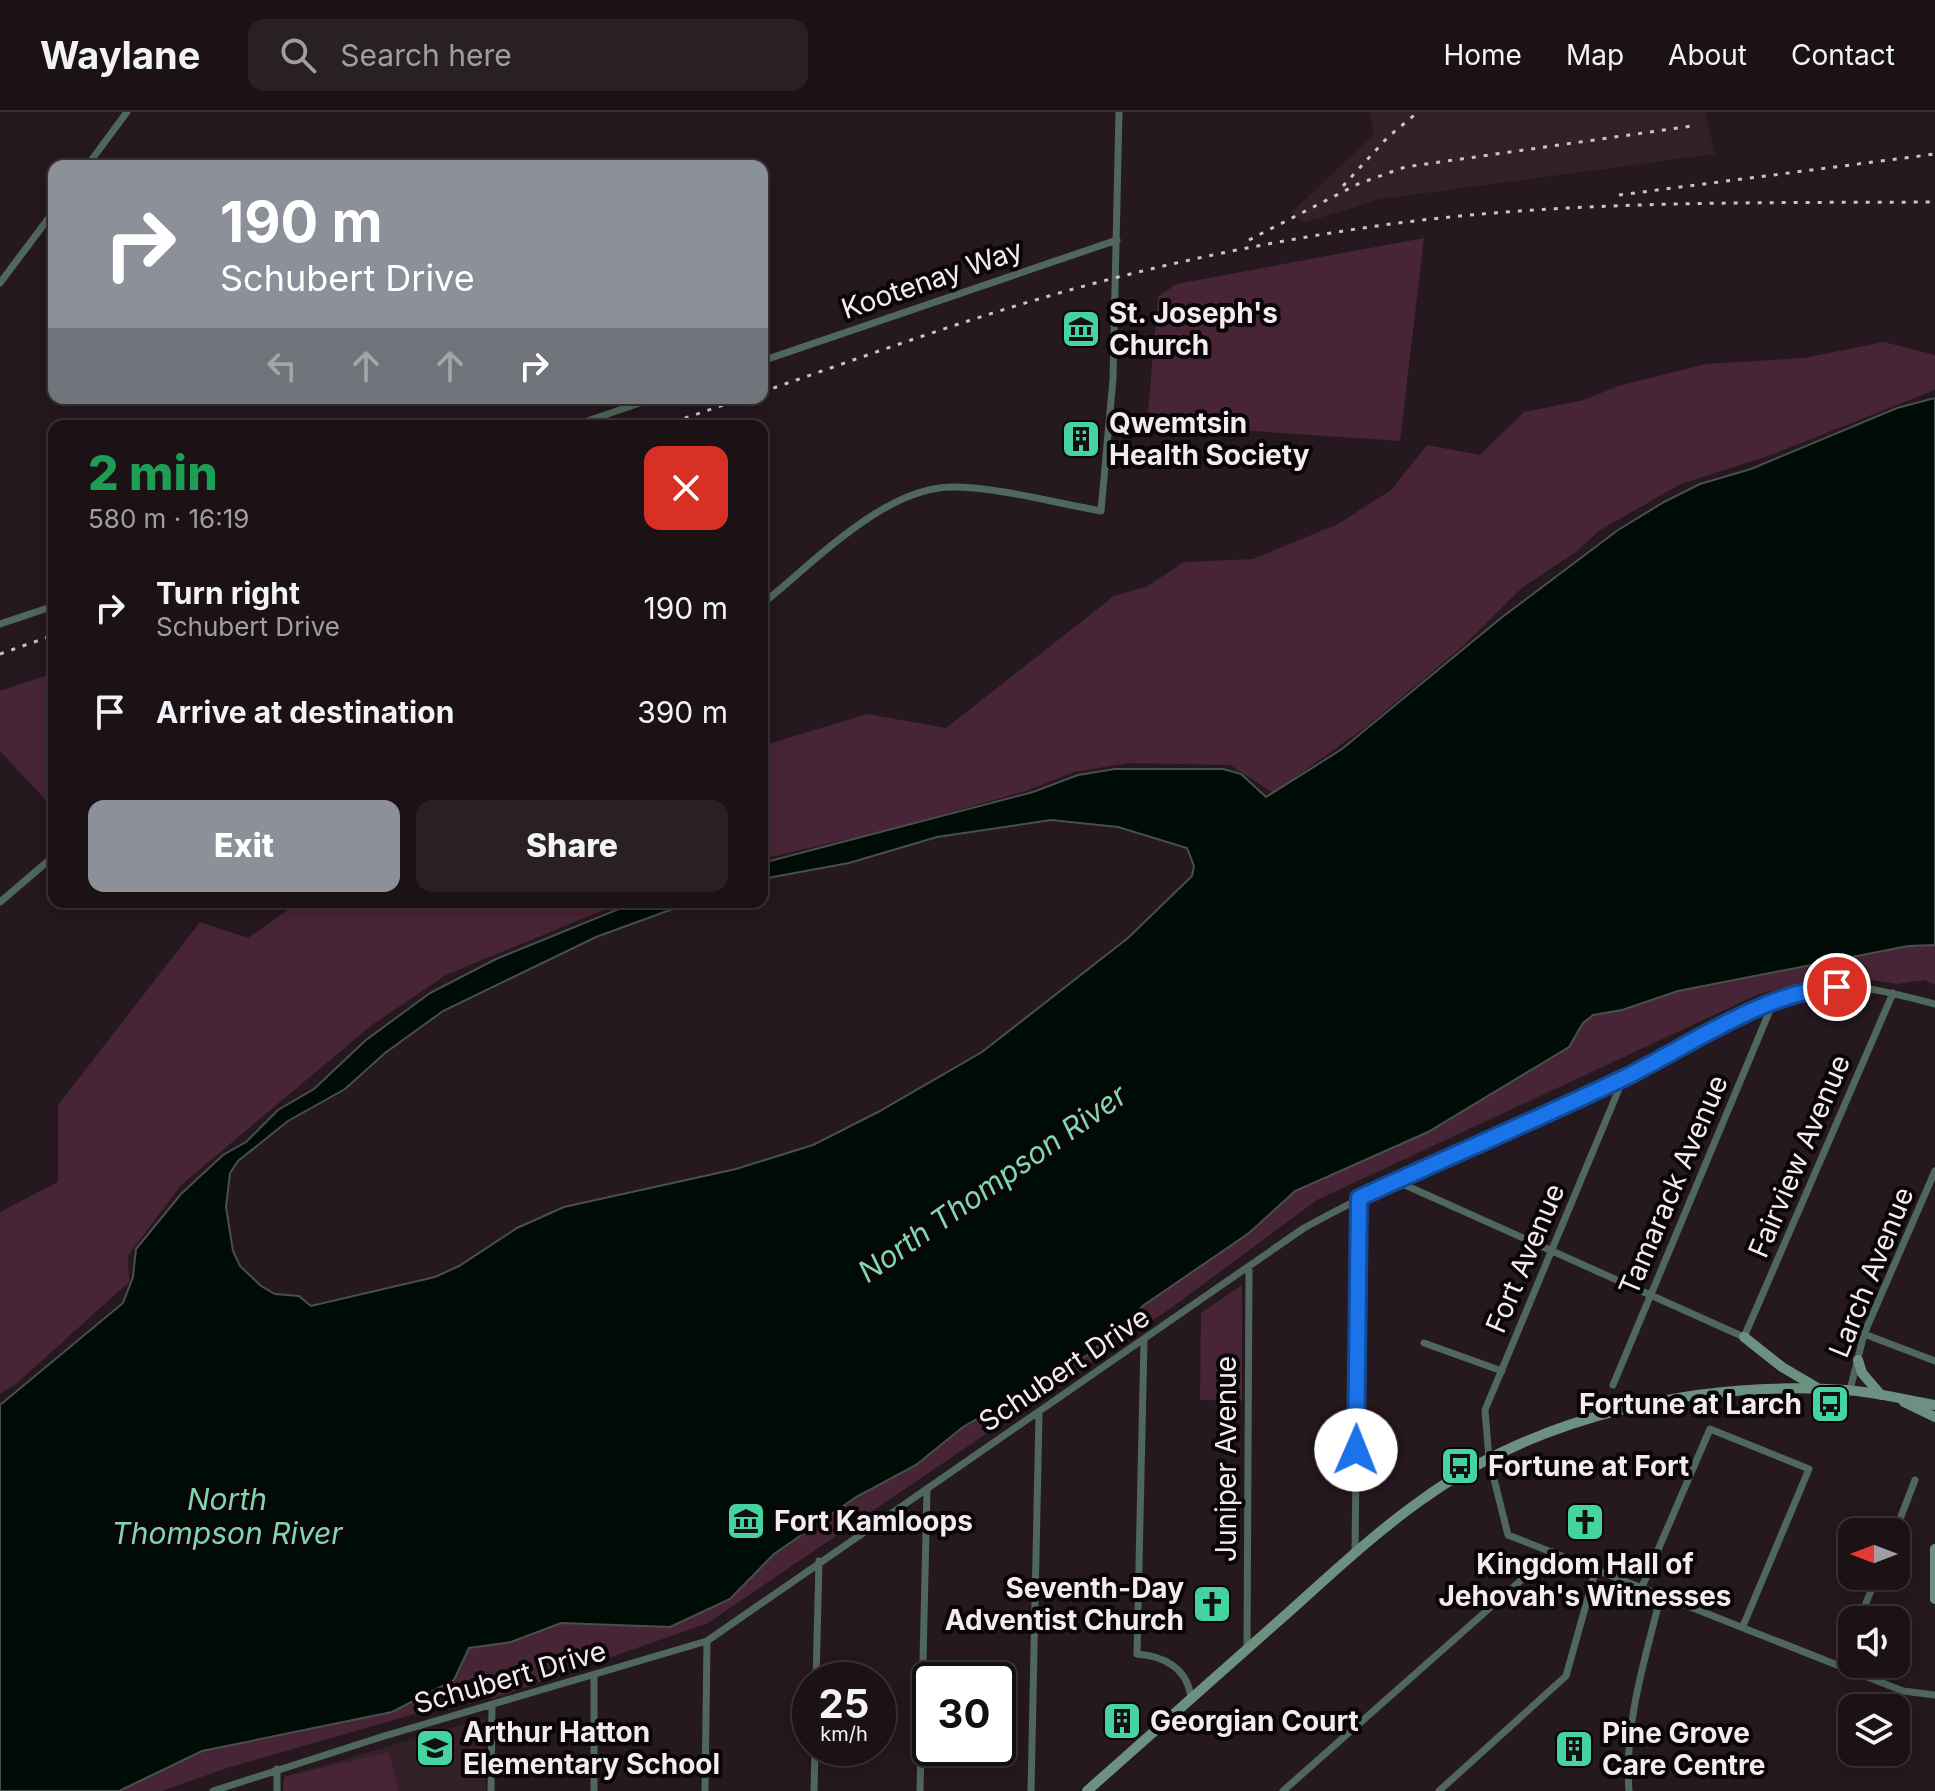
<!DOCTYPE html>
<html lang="en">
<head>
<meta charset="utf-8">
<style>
	body { margin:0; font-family:Inter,sans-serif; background:#292023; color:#f1f3f6; height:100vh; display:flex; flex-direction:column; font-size:30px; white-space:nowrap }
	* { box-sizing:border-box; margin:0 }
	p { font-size:26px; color:#a09ea1 }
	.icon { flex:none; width:44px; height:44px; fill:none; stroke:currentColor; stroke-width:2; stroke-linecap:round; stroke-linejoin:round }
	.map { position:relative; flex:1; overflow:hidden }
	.panel { position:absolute; left:48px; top:308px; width:720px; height:488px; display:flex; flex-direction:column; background:#1c1216; border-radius:16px; box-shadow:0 4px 20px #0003,0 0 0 2px #3a3235 }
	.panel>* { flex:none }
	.top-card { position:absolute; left:48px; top:48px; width:720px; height:244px; border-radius:16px; box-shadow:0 4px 20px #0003,0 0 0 2px #3a3235; background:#8c9099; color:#fff; overflow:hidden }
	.needle { width:52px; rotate:270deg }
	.fabs { position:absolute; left:1838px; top:1406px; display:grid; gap:16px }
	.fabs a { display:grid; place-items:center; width:72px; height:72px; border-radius:16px; background:#1c1216; box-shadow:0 4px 20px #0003,0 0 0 2px #3a3235; font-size:40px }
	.speed { position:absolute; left:792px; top:1550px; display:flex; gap:16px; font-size:40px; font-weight:700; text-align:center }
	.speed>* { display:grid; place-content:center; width:104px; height:104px; border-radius:50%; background:#1c1216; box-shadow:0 4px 20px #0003,0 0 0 2px #3a3235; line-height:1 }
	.speed small { font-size:20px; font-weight:400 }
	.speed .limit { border:4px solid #111; border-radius:12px; background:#fff; color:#111 }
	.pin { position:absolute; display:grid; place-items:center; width:68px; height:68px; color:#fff; margin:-34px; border:4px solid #fff; border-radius:50%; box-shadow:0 2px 8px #0007 }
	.me { position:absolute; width:88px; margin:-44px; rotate:1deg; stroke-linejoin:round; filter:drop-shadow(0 0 6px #0008) }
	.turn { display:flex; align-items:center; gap:28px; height:168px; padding:0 40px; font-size:36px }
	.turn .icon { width:104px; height:104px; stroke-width:2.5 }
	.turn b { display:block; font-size:56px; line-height:68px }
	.lanes { display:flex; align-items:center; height:76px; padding:0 40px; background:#0003; justify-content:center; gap:40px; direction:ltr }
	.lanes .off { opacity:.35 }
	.round { display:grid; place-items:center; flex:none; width:84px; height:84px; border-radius:16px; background:#292023 }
	.headline { display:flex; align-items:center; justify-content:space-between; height:136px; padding:0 40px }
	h1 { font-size:48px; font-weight:800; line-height:60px; color:#1e9e55 }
	.primary-button { display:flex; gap:16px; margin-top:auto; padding:16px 40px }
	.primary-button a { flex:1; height:92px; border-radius:16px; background:#8c9099; color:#fff; font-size:32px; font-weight:800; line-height:92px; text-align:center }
	.primary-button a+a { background:#292023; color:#f1f3f6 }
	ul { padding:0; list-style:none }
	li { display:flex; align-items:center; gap:24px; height:104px; padding:0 40px }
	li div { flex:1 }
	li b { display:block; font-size:30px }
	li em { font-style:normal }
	header { display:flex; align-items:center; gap:48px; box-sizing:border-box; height:112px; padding:0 40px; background:#1c1216; border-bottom:2px solid #3a3235 }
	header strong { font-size:38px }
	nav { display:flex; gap:44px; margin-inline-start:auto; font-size:28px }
	.search { width:560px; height:72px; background:#292023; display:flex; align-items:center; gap:20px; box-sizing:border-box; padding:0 28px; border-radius:16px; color:#a09ea1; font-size:30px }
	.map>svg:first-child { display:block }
	.built { fill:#332029 }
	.green { fill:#482536 }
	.water { fill:#000c06; stroke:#494f4c; stroke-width:2 }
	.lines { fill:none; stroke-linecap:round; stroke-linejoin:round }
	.minor { stroke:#50675c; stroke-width:7 }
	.secondary { stroke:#6d9180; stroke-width:10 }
	.rail { stroke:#cdc3c7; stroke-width:3; stroke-dasharray:4 8; stroke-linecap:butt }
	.route-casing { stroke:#114b97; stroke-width:20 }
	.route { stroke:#1a73e8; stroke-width:14 }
	.labels { text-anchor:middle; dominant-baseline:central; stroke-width:8; stroke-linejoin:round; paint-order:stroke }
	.street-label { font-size:28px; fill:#f4ebef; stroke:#0a0607 }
	.poi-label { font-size:28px; font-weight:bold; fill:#f4ebef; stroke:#0a0607; text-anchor:start }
	.water-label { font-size:30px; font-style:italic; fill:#80d6b0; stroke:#0a0607 }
</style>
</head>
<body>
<header>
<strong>Waylane</strong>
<div class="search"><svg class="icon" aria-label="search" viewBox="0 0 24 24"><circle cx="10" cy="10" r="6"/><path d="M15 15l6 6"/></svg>Search here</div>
<nav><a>Home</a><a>Map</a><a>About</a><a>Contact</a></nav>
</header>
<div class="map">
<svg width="1935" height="1679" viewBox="0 0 1935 1679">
	<rect width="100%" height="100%" fill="#25181e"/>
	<path class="built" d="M1370,0H1705L1715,42L1381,87L1304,111L1290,102L1374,22Z
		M485,1606L486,1679H283L284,1665Z"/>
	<path class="green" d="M1424,126L1400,329L1165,313V304L1159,306L1148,300L1158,185L1176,172Z
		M1884,230L1935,243V278L1768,344L1681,372L1600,418L1576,440L1523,475L1463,534L1367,614L1273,681L1230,653L1129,651L1074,660L1026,679L887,718L762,747V634L867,602L946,616L1114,484L1148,474L1184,450L1253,447L1338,412L1391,378L1427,333L1480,343L1524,300L1584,288L1618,274L1706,252L1804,246Z
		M54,561V697L0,639V579Z
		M299,790H623L446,863L372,913L181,1073L128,1144L129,1170L16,1272L0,1282V1100L58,1070V993L200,810L248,826Z
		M1935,833V873L1924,868L1897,872L1859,866L1824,867L1759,882L1317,1088L1171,1196L708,1511L492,1587L487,1581L227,1656L162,1679H119L202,1639L392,1600L454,1568L469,1536L511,1530L561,1511L670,1515L730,1487L774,1442L856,1385L916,1353L963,1315L1089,1242L1144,1193L1249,1121L1295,1079L1428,1020L1569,935L1583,911L1593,903L1622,898L1677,879L1908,834Z
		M1242,1173V1289L1200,1288L1201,1201Z
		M389,1640L399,1679H283L284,1665Z"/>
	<path class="water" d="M1935,286V833L1908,834L1678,879L1622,898L1593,903L1583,911L1569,935L1428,1020L1295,1079L1249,1121L1144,1193L1089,1242L963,1315L916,1353L856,1385L774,1442L730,1487L670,1515L561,1511L511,1530L469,1536L454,1568L392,1600L202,1639L119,1679H0V1293L123,1191L133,1165L136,1137L181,1082L223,1043L246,1030L278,998L314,977L366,928L430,881L496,847L636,790H692L596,825L443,899L385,941L345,977L288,1009L238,1049L230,1061L226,1095L233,1139L240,1154L261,1174L275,1182L299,1184L311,1194L435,1165L459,1154L517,1116L564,1095L736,1057L813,1033L878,1000L982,940L1128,826L1192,764L1194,754L1187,736L1118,715L1051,708L937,725L849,751L762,767V751L1033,680L1078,663L1115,657H1223L1241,662L1266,685L1342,637L1501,506L1618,418L1664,390L1700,372L1751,357L1897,296Z"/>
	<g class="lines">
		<path class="minor" d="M87,54L127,0
			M0,171L54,99
			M762,249L1117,128
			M573,314L654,286
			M762,492C814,451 887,372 956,375C1002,376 1055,391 1101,399L1113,267L1119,0
			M0,512L54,494
			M0,790L54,744
			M1624,965L1485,1298L1489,1347L1508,1423L1903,1579L1935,1583
			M1396,1069L1744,1225L1893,881
			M1864,1222L1935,1249
			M1144,1229L1137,1542C1164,1544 1188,1556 1191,1587
			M1424,1231L1502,1259
			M1613,1273L1773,891
			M1850,1278L1864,1222L1935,1059
			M1895,1420L1915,1368
			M1355,1442L1359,1086
			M1642,1475L1710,1317L1809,1357L1743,1514
			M1859,1508L1877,1464
			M1247,1537L1249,1157
			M1840,1553L1852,1524
			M816,1568L819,1449
			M213,1679L381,1625L707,1529L1304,1116C1407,1059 1517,1016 1623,966C1676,941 1761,884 1816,876C1857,870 1895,882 1935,892
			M277,1679V1657
			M491,1679L492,1595
			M594,1679V1565
			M705,1679L707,1529
			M814,1679L815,1636
			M920,1679L927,1377
			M1031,1679L1039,1303
			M1283,1679L1553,1440
			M1439,1679L1566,1564L1596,1457
			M1629,1679C1624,1612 1645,1547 1661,1483"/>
		<path class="secondary" d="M1744,1225L1782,1255L1816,1275
			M1858,1248L1862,1261L1881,1283
			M1904,1290L1935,1305
			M1935,1437V1487
			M1087,1679C1152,1621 1217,1564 1282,1506C1327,1466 1371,1424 1420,1389C1539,1302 1701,1268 1846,1278C1875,1280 1906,1288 1935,1293"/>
		<path class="rail" d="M1343,74L1388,25L1418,0
			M1619,83L1935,42
			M1249,128L1358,72L1405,55L1692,14
			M762,280C857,247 952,212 1049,184C1162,151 1280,127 1398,111C1576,88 1756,91 1935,90
			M662,314L744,286
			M0,542L54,523"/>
	</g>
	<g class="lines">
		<defs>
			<path id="route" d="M1356,1338L1359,1086C1448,1045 1538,1007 1626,965C1690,933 1766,879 1837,875"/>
		</defs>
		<use href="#route" class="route-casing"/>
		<use href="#route" class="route"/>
	</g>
	<defs>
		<symbol id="museum-square" viewBox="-11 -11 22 22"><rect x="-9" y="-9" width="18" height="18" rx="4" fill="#45d49f" stroke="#0a0607"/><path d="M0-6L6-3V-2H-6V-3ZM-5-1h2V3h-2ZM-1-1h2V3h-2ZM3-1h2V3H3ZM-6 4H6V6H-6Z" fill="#111"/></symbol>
		<symbol id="building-square" viewBox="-11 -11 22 22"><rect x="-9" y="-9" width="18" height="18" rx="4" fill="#45d49f" stroke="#0a0607"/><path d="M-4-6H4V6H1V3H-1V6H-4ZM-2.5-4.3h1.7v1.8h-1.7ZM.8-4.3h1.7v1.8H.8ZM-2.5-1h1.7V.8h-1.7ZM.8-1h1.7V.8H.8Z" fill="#111"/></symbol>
		<symbol id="bus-square" viewBox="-11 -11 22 22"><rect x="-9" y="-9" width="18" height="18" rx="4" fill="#45d49f" stroke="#0a0607"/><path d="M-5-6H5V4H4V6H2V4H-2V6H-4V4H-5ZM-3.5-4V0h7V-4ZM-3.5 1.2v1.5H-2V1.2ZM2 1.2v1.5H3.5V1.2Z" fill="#111"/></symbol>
		<symbol id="church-square" viewBox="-11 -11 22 22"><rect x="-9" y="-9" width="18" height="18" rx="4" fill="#45d49f" stroke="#0a0607"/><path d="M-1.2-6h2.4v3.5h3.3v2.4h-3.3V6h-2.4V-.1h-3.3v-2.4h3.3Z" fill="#111"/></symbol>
		<symbol id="school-square" viewBox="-11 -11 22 22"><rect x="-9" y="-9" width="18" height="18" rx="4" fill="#45d49f" stroke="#0a0607"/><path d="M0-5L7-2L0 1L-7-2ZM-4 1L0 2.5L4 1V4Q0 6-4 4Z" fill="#111"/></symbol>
	</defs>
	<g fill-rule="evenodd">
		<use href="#museum-square" x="1059" y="195" width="44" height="44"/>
		<use href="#building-square" x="1059" y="305" width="44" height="44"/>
		<use href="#bus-square" x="1808" y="1270" width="44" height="44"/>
		<use href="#bus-square" x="1438" y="1332" width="44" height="44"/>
		<use href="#museum-square" x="724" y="1387" width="44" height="44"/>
		<use href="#church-square" x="1563" y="1388" width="44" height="44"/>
		<use href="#church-square" x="1190" y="1470" width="44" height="44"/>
		<use href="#building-square" x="1100" y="1587" width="44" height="44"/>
		<use href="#school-square" x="413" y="1614" width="44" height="44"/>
		<use href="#building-square" x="1552" y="1615" width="44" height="44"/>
	</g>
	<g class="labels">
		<g class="street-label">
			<text transform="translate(932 167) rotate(-19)">Kootenay Way</text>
			<text transform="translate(1799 1044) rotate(-67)">Fairview Avenue</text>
			<text transform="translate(1673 1073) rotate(-67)">Tamarack Avenue</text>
			<text transform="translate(1525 1146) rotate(-67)">Fort Avenue</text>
			<text transform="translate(1871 1160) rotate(-68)">Larch Avenue</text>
			<text transform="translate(1064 1257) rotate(-34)">Schubert Drive</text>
			<text transform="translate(1226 1347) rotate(-90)">Juniper Avenue</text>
			<text transform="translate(510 1565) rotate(-16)">Schubert Drive</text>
		</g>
		<g class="poi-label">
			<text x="1109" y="201">St. Joseph's<tspan x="1109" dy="32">Church</tspan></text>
			<text x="1109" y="311">Qwemtsin<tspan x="1109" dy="32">Health Society</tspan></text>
			<text x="1802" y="1292" text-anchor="end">Fortune at Larch</text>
			<text x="1488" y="1354">Fortune at Fort</text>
			<text x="774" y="1409">Fort Kamloops</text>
			<text x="1585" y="1452" text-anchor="middle">Kingdom Hall of<tspan x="1585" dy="32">Jehovah's Witnesses</tspan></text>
			<text x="1184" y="1476" text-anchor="end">Seventh-Day<tspan x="1184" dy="32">Adventist Church</tspan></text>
			<text x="1150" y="1609">Georgian Court</text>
			<text x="463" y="1620">Arthur Hatton<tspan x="463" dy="32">Elementary School</tspan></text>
			<text x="1602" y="1621">Pine Grove<tspan x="1602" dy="32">Care Centre</tspan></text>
		</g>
		<g class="water-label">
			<text transform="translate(992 1071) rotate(-35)">North Thompson River</text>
			<text x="227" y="1387">North<tspan x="227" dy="34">Thompson River</tspan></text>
		</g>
	</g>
</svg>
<div class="fabs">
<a><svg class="needle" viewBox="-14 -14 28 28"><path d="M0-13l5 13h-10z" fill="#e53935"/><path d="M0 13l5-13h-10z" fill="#a09ea1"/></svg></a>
<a><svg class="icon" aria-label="sound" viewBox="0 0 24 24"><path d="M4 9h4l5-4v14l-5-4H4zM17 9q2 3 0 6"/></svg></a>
<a><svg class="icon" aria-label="layers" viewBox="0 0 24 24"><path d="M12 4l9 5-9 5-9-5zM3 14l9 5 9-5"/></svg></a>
</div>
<div class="speed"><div>25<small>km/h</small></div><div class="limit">30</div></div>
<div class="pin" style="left:1837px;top:875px;background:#d93025"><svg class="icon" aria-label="arrive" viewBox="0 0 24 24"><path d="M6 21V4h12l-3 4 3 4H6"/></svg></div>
<svg class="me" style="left:1356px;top:1338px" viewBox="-20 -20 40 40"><circle r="19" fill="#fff"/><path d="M0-13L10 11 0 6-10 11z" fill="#1a73e8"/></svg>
<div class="top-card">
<div class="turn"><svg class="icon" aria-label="right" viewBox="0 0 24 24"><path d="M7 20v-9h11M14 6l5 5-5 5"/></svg><div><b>190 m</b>Schubert Drive</div></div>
<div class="lanes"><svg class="icon off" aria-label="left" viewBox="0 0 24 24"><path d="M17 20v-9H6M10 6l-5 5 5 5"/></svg><svg class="icon off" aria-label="ahead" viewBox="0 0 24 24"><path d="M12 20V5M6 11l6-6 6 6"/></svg><svg class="icon off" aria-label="ahead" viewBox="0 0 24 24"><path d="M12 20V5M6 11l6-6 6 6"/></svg><svg class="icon" aria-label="right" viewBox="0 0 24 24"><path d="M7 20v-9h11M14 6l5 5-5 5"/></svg></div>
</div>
<section class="panel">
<div class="headline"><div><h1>2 min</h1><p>580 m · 16:19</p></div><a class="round" style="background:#d93025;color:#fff"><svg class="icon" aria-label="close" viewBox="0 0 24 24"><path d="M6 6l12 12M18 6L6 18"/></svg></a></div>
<ul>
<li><svg class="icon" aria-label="right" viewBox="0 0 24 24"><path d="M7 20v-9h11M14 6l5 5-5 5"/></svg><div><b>Turn right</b><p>Schubert Drive</p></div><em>190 m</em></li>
<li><svg class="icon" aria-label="arrive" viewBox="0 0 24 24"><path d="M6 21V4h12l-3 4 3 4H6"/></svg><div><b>Arrive at destination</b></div><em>390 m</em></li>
</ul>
<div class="primary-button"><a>Exit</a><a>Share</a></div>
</section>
</div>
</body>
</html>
